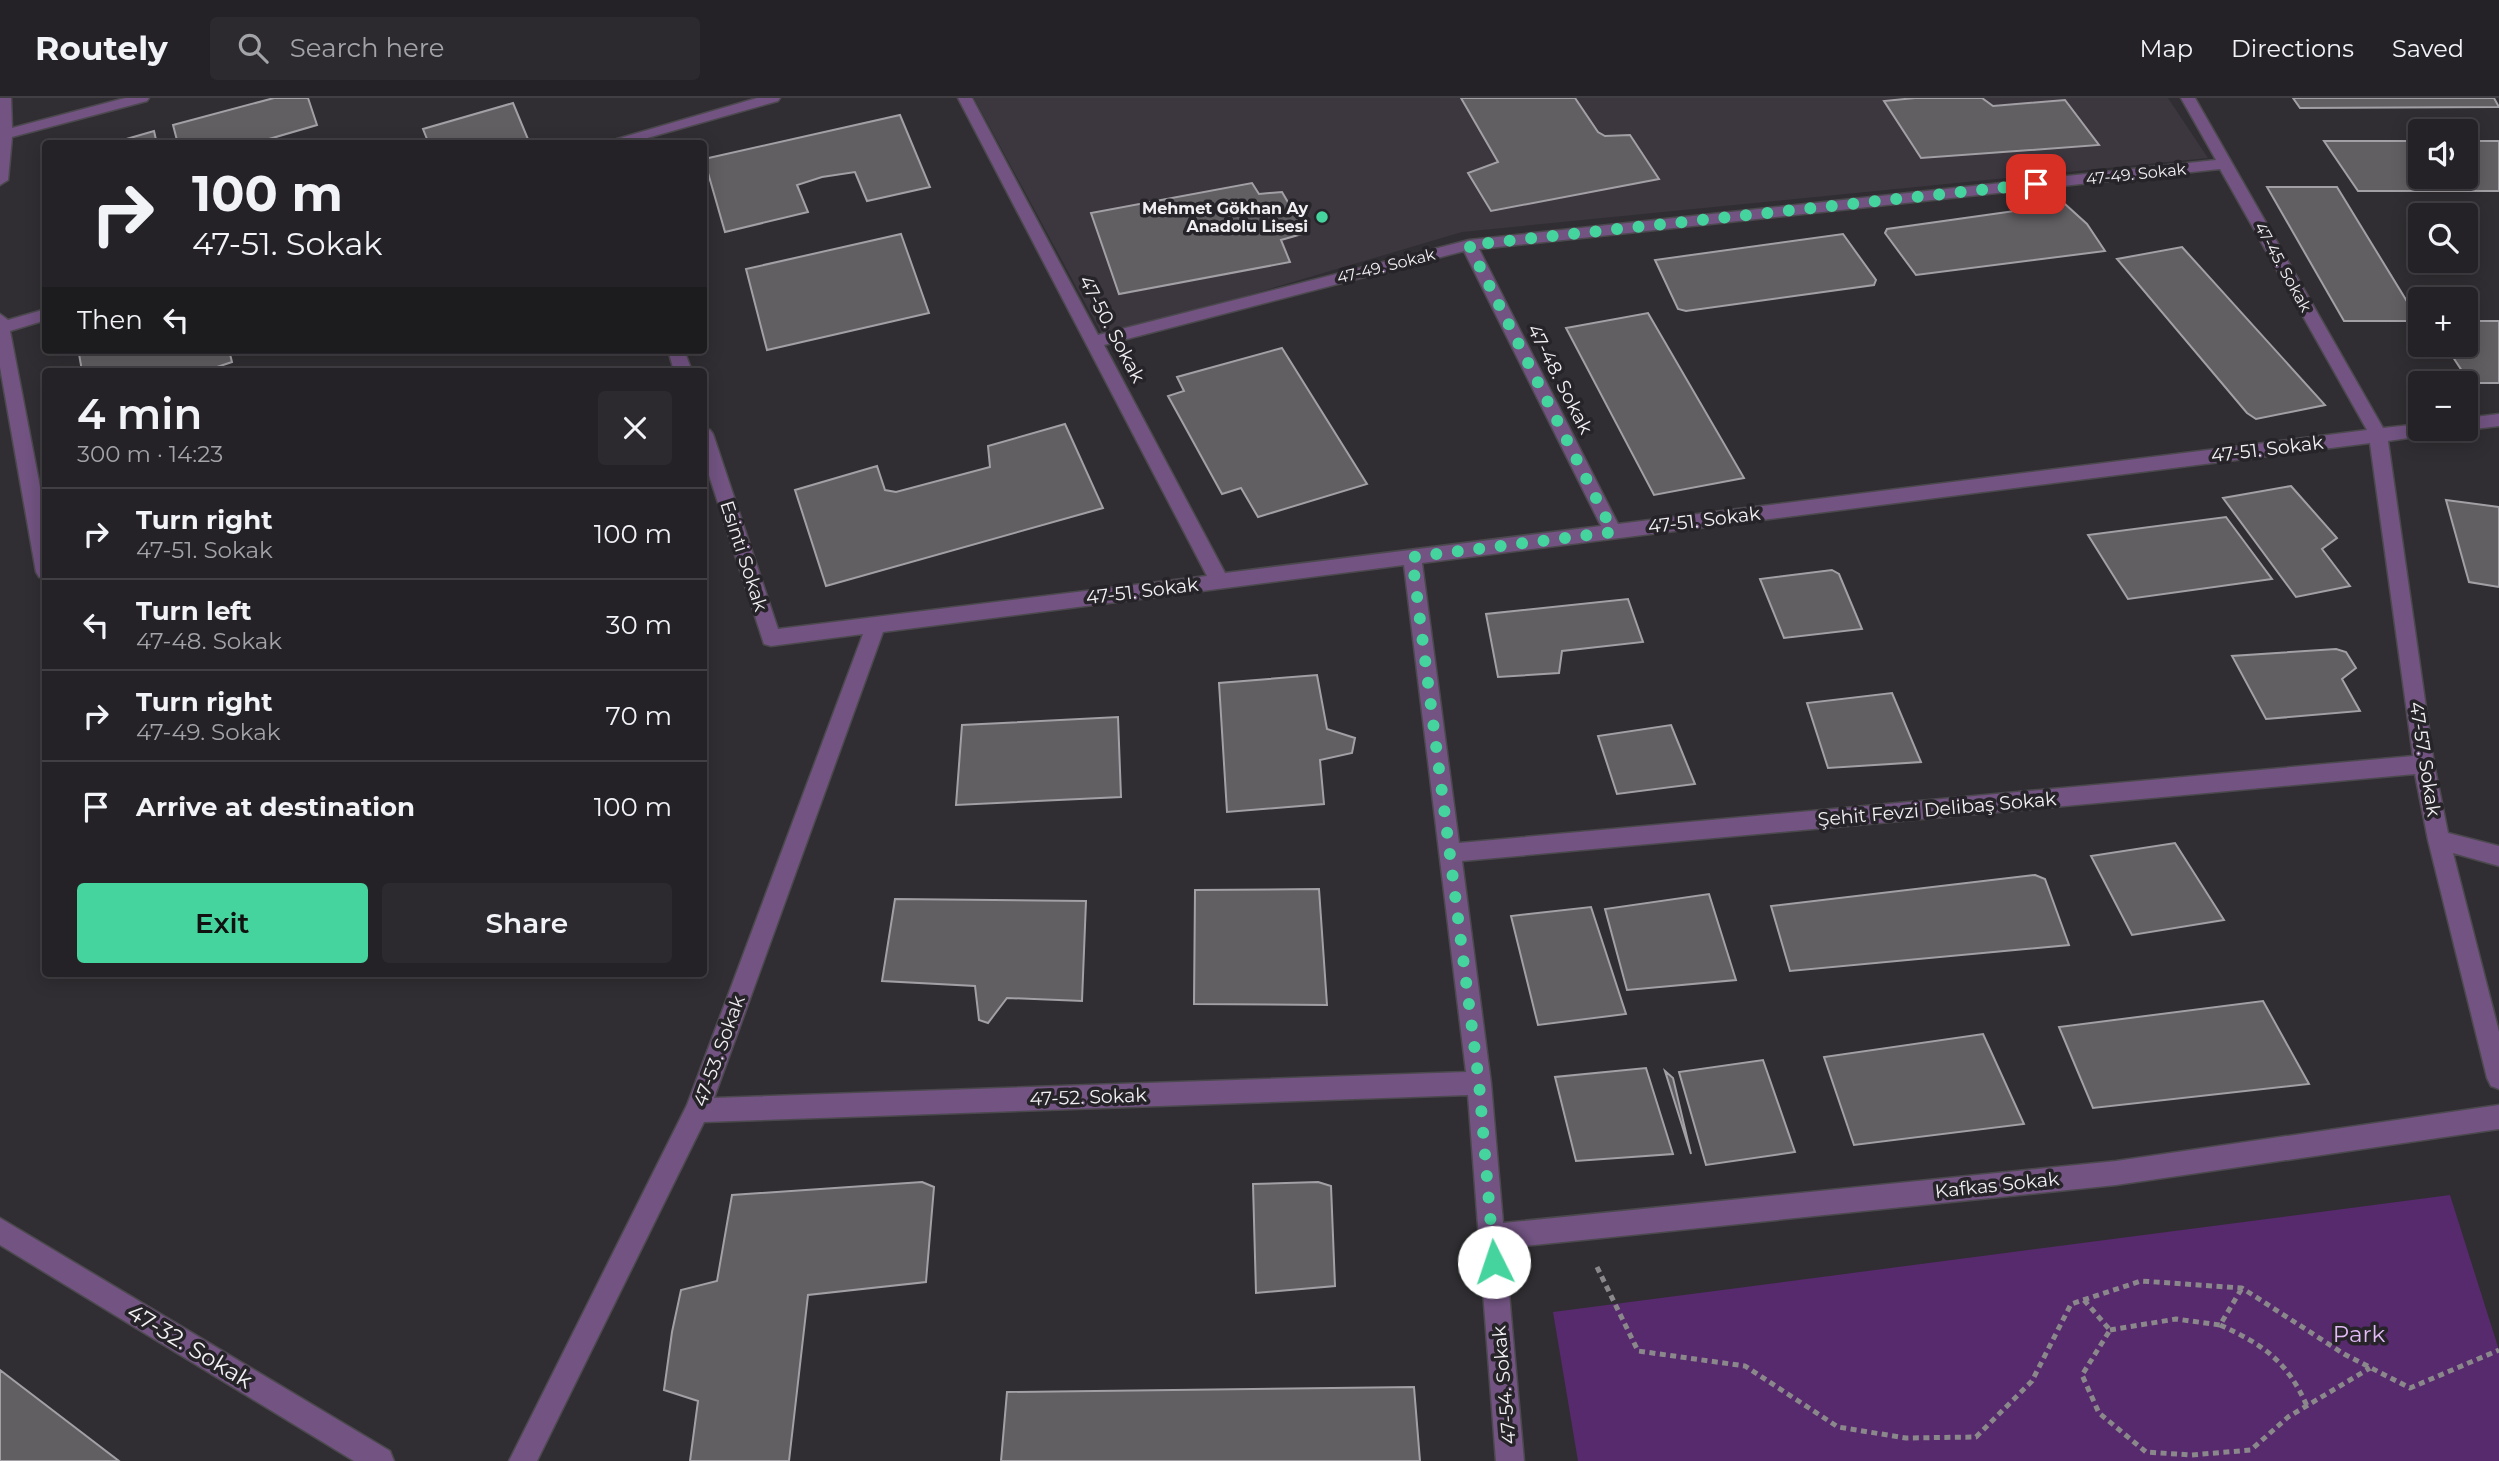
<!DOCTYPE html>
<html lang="en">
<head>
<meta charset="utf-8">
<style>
	body { margin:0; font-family:Montserrat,sans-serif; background:#2c2a2e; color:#f1f3f6; height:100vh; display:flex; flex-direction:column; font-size:26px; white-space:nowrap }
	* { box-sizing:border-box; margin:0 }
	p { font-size:23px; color:#a3a4a7 }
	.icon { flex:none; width:38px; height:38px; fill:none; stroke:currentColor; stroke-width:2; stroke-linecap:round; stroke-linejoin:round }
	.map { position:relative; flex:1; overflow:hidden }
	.sheet { position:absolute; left:42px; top:270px; width:665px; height:609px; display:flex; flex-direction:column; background:#242226; border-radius:7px; box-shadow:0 4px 18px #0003,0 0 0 2px #413f43 }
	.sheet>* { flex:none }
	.guide { position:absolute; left:42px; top:42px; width:665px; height:214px; border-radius:7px; box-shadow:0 4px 18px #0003,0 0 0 2px #413f43; background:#242226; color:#f1f3f6; overflow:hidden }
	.buttons { position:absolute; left:2408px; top:21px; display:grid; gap:14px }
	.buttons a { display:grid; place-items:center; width:70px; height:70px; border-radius:7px; background:#242226; box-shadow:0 4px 18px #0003,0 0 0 2px #413f43; font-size:35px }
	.pin { position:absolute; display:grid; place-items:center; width:60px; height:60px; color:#fff; margin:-30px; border-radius:14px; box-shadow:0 4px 10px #0006 }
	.me { position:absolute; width:77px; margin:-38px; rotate:356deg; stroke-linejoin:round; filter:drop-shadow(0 0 5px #0008) }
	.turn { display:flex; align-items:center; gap:24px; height:147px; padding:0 35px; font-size:32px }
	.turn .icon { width:91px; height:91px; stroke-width:2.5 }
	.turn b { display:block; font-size:49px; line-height:60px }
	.then { display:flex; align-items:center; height:66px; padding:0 35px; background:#0003; gap:14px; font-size:26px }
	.round { display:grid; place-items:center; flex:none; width:74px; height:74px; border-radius:7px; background:#2c2a2e }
	.summary { display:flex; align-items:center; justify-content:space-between; height:119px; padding:0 35px }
	h1 { font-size:42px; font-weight:600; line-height:52px }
	.cta { display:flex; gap:14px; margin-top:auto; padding:14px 35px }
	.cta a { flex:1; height:80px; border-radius:7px; background:#46d49e; color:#111; font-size:28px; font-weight:600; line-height:80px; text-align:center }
	.cta a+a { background:#2c2a2e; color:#f1f3f6 }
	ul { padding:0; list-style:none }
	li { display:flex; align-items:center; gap:21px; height:91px; padding:0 35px; border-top:2px solid #413f43 }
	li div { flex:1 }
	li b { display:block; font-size:26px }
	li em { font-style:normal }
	header { display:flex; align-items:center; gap:42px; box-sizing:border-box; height:98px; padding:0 35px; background:#242226; border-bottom:2px solid #413f43 }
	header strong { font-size:33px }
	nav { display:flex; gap:38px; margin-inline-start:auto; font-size:24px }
	.search { width:490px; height:63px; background:#2c2a2e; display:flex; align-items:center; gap:18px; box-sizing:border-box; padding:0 24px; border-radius:7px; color:#a3a4a7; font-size:26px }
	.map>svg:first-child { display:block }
	.built { fill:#3c363f }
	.green { fill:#57296d }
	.building { fill:#625f63; stroke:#a3a0a5; stroke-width:2 }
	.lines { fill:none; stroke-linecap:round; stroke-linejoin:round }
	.minor-casing { stroke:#4b494d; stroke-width:3 }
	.path { stroke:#8a888b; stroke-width:5; stroke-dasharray:6 4.5; stroke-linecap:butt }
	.minor { fill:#725382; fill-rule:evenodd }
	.route { stroke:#46d49e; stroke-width:12; stroke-dasharray:0 21.6 }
	.poi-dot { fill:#46d49e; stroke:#262428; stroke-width:2.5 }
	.labels { text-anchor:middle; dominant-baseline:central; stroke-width:7; stroke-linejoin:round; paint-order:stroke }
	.far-street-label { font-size:16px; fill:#f1eff2; stroke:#262428 }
	.far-poi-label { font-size:16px; font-weight:bold; fill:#f1eff2; stroke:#262428; text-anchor:end }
	.street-label { font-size:19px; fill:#f1eff2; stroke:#262428 }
	.near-park-label { font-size:23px; fill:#e1baf6; stroke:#262428 }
	.near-street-label { font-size:23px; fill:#f1eff2; stroke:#262428 }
</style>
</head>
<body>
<header>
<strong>Routely</strong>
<div class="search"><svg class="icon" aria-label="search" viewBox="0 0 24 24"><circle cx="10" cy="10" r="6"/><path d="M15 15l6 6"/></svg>Search here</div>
<nav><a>Map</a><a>Directions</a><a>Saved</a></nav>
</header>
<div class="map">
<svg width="2499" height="1363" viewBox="0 0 2499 1363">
	<rect width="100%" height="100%" fill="#302e32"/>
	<path class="built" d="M974,0H2168L2208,60L1462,134L1104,240Z"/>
	<path class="green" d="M2450,1097L2499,1252V1363H1578L1553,1214Z"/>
	<path class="building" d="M274,0H308L317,27L252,46H178L173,27Z
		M1461,0H1575L1598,34L1605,38L1630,37L1659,81L1491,113L1468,75L1498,64Z
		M1915,0H1982L1993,8L2065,2L2099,47L1921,60L1884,3Z
		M2293,0H2494L2499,9L2300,10Z
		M513,5L530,46H429L423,31Z
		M900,17L930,89L867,103L855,74L822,79L797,87L808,114L725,134L704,61Z
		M154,33L157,46H109Z
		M2324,43H2420V79H2466V43H2499V93H2358Z
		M1252,85L1259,96L1282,94L1306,135L1281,142L1290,164L1119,196L1091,115Z
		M2267,89H2337L2419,223H2344Z
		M2065,106L2087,126L2105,153L1916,177L1885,135L1887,131Z
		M901,136L929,215L767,252L746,171Z
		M1843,136L1876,182L1874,187L1686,213L1678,211L1655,162Z
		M2182,149L2325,307L2256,321L2247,315L2117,161Z
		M1648,215L1744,380L1654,397L1566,230Z
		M2466,223H2499V285H2470L2445,247H2466Z
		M1282,250L1367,386L1258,419L1241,390L1222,396L1168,298L1184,293L1177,279Z
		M91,252H229L232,264L205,273H82L79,256Z
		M1065,326L1103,410L826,488L795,392L877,368L885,392L896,394L990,369L988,348Z
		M2291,388L2337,440L2322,451L2350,488L2296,499L2223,400Z
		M2446,402L2499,409V489L2469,484Z
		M2226,419L2272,481L2128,501L2088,437Z
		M1832,472L1839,476L1862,531L1784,540L1760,481Z
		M1628,501L1643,544L1562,553L1559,575L1498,579L1486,516Z
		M2336,551L2346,554L2356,570L2342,581L2360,613L2266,621L2232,558Z
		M1317,577L1327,631L1355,640L1352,655L1320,662L1324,706L1227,714L1219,585Z
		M1892,595L1921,664L1828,670L1807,605Z
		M1118,619L1121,699L956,707L962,627Z
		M1671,627L1695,686L1617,696L1598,638Z
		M2175,745L2224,822L2132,837L2091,758Z
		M2035,777L2045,781L2069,847L1790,873L1771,808Z
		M1319,791L1327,907L1194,906L1195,792Z
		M1709,796L1736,882L1627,892L1605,811Z
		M895,801L1086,803L1082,903L1007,900L988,925L979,922L975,888L882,883Z
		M1591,809L1626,916L1538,927L1511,818Z
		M2263,903L2309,986L2093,1010L2059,929Z
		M1983,936L2024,1026L1854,1047L1824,959Z
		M1763,962L1795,1054L1706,1067L1679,974Z
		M1646,970L1673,1056L1576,1063L1555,979Z
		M1665,973L1673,980L1691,1056Z
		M922,1084L934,1089L926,1184L808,1197L789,1363H690L698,1303L664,1292L672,1234L681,1192L717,1183L732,1097Z
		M1318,1084L1331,1088L1335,1188L1256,1195L1253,1086Z
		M0,1272L119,1363H0Z
		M1414,1289L1420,1363H1001L1007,1294Z"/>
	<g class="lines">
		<defs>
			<path id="minor" d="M0,0H11L12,30L125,0H149L147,3L12,39L8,82L0,87Z
				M757,0H780L778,3L626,46H600Z
				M958,0H972L1098,237L1469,142L2216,62L2181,0H2195L2383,330L2420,326V331H2438L2435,335L2429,337L2388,343L2434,666L2448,735L2499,748V768L2453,755L2499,934V991L2491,988L2487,980L2428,742L2415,676L1462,763L1491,985L1503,1125L2116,1063L2499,1007V1031L2116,1087L1505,1150L1524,1363H1496L1468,997L704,1024L537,1363H509L687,1007L863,536L771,548L764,546L704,362V330L710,332L713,336L778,531L1207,478ZM2220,71L2367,332L1618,426L1479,151ZM1464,153L1601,428L1225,475L1104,247ZM2370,345L2413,658L1459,745L1422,465ZM1404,467L1466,974L714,1000L883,534Z
				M46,211V222L10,233L46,420V481L39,479L36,474L0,269V216L8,222Z
				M668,252H684L692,273H674Z
				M2499,316V328L2466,332L2461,331H2466V320Z
				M0,1120L390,1353L394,1363H354L0,1147Z"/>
		</defs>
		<use href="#minor" class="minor-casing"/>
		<path class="path" d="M1597,1169L1638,1253L1745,1268L1838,1329L1906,1340L1976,1339L2032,1283L2071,1206L2141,1183L2242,1190L2344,1256L2410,1290L2499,1252
			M2084,1202L2110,1232L2082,1277L2099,1315L2146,1354L2191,1357L2251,1352L2288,1319L2370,1270
			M2220,1227C2264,1247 2287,1263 2307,1308
			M2110,1232L2176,1221L2220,1227L2242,1190"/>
		<use href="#minor" class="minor"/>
	</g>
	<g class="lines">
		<path class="route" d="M1494,1164L1479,985L1412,459L1613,434L1469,147L2036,86"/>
	</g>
	<circle class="poi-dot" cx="1322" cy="119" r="7"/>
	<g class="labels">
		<g class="far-street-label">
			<text transform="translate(2136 76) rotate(-6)">47-49. Sokak</text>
			<text transform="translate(1386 168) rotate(-14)">47-49. Sokak</text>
			<text transform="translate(2283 169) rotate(61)">47-45. Sokak</text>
		</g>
		<g class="far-poi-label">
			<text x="1308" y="110">Mehmet Gökhan Ay<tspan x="1308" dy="18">Anadolu Lisesi</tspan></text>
		</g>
		<g class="street-label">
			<text transform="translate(1112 231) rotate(62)">47-50. Sokak</text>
			<text transform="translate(1560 281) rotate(63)">47-48. Sokak</text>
			<text transform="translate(2267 351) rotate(-7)">47-51. Sokak</text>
			<text transform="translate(1704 422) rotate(-7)">47-51. Sokak</text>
			<text transform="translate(744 458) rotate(72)">Esinti Sokak</text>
			<text transform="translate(1142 493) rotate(-7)">47-51. Sokak</text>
			<text transform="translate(2425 661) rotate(81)">47-57. Sokak</text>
			<text transform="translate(1937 711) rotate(-5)">Şehit Fevzi Delibaş Sokak</text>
			<text transform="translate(719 953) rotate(-70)">47-53. Sokak</text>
			<text transform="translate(1088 999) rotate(-2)">47-52. Sokak</text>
			<text transform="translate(1997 1087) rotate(-6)">Kafkas Sokak</text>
			<text transform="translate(1504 1287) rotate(-95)">47-54. Sokak</text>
		</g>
		<g class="near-park-label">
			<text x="2359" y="1236">Park</text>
		</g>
		<g class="near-street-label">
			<text transform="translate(190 1248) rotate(31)">47-32. Sokak</text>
		</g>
	</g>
</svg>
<div class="buttons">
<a><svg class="icon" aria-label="sound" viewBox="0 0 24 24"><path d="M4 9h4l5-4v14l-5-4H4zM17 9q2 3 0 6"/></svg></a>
<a><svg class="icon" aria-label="search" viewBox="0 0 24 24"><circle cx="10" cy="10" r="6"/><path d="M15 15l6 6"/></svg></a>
<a>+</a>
<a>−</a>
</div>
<div class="pin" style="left:2036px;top:86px;background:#d93025"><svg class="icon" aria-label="arrive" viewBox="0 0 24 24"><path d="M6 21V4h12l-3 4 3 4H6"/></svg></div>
<svg class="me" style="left:1494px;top:1164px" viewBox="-20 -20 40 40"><circle r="19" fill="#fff"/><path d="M0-13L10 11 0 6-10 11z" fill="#46d49e"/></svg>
<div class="guide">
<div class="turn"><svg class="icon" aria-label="right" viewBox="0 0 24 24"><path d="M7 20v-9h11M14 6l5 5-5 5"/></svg><div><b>100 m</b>47-51. Sokak</div></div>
<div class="then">Then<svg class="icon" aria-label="left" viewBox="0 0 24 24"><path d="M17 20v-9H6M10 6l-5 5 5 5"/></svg></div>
</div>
<section class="sheet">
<div class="summary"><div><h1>4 min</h1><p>300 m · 14:23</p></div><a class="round"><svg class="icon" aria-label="close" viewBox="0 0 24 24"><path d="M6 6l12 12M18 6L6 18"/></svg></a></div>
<ul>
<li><svg class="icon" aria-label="right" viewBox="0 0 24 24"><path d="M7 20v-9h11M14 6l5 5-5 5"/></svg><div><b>Turn right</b><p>47-51. Sokak</p></div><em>100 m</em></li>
<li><svg class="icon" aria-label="left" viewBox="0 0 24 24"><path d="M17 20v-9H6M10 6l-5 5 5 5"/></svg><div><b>Turn left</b><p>47-48. Sokak</p></div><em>30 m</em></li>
<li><svg class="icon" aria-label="right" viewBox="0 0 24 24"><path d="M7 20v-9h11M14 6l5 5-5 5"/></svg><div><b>Turn right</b><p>47-49. Sokak</p></div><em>70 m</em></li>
<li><svg class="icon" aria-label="arrive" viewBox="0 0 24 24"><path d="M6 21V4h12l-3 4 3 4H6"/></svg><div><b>Arrive at destination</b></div><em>100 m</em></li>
</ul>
<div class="cta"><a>Exit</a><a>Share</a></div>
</section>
</div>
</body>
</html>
